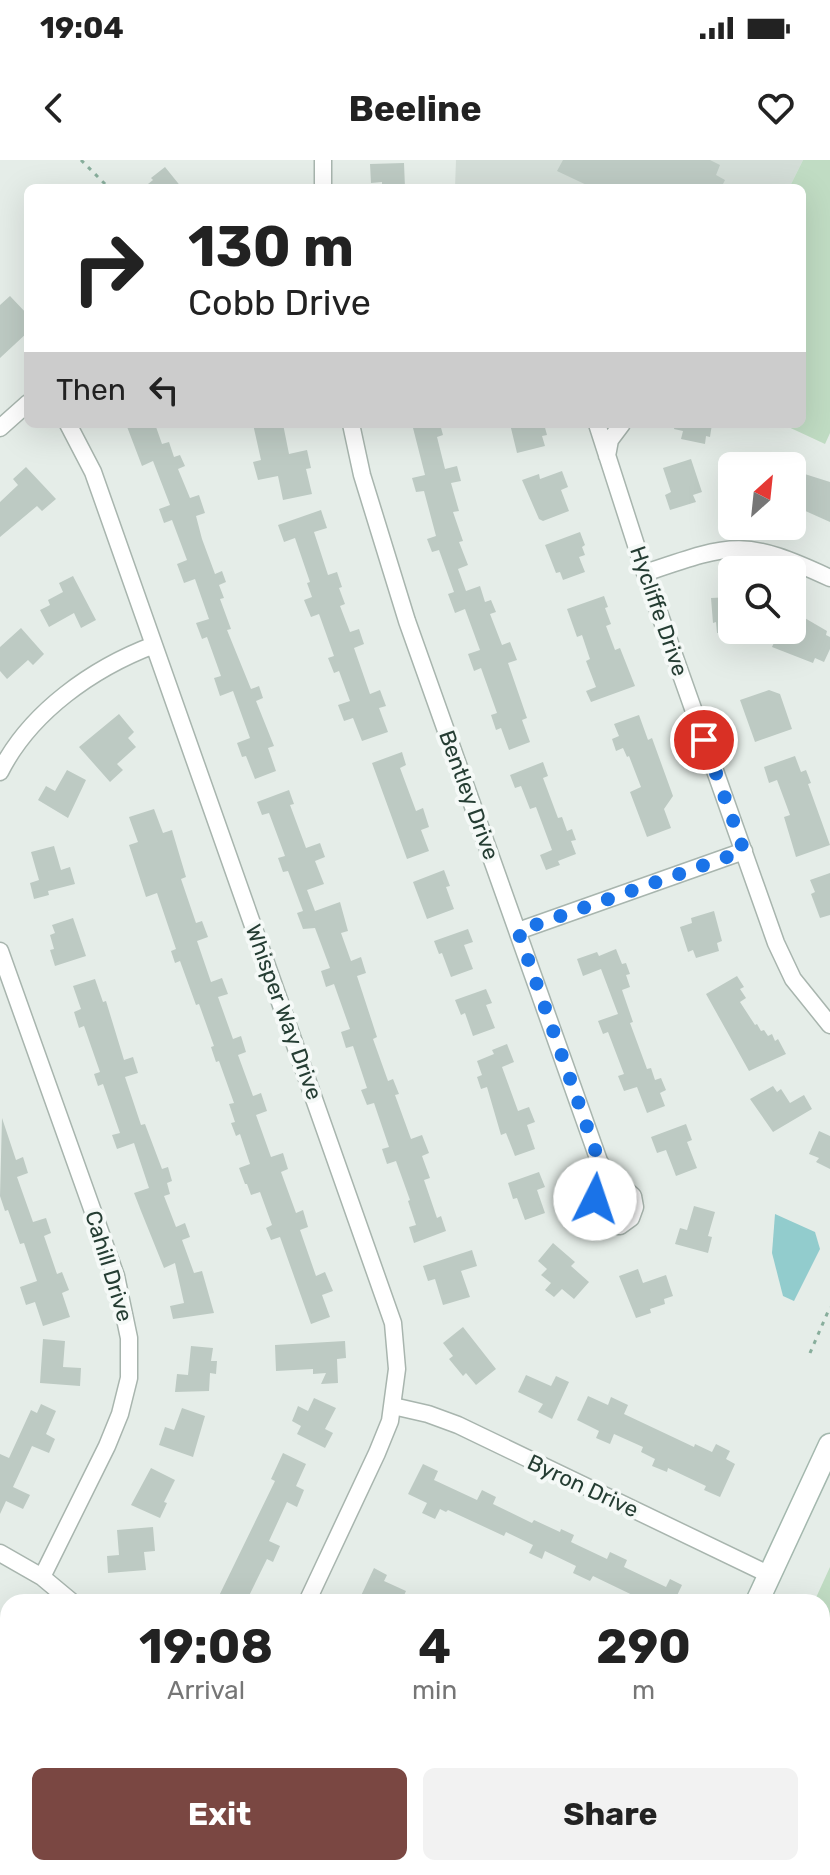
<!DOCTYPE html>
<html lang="en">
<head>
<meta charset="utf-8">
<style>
	body { margin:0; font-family:Rubik,sans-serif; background:#f2f2f2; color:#222; height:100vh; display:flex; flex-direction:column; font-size:30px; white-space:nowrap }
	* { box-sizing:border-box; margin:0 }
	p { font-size:26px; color:#767676 }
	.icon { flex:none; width:44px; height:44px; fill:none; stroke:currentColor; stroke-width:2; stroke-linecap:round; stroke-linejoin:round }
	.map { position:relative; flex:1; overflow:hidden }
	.panel { position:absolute; left:0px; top:1434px; width:830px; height:282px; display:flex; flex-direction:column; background:#fff; border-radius:24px 24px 0 0; box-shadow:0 8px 32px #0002 }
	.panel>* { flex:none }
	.hud { position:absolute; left:24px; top:24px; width:782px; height:244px; border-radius:12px; box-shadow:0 8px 32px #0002; background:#fff; color:#222; overflow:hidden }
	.needle { width:52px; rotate:27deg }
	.buttons { position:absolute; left:718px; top:292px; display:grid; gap:16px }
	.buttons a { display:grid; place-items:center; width:88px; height:88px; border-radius:12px; background:#fff; box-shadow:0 8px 32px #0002; font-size:40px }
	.pin { position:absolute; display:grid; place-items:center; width:68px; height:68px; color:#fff; margin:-34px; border:4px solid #fff; border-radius:50%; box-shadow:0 2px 8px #0007 }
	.me { position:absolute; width:88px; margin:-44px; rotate:4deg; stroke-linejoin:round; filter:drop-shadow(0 0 6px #0008) }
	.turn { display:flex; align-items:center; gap:28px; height:168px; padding:0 32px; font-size:36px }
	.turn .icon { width:104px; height:104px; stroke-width:2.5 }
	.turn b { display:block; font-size:56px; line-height:68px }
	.then { display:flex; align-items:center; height:76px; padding:0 32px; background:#0003; gap:16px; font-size:30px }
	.eta { display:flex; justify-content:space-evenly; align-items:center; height:136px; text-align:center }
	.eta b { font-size:48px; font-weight:700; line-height:56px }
	.action { display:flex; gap:16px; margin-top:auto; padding:16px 32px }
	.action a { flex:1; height:92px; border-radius:12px; background:#7a4742; color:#fff; font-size:32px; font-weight:700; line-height:92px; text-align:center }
	.action a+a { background:#f2f2f2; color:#222 }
	.status { display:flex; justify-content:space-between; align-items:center; height:56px; padding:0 40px; background:#fff; direction:ltr }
	.status svg { height:22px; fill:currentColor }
	header { display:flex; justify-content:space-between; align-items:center; height:104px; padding:0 32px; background:#fff; font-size:36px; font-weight:700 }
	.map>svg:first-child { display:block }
	.built { fill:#d3ddd7 }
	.green { fill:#c0dcc3 }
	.water { fill:#92cccd }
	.building { fill:#bdcac3 }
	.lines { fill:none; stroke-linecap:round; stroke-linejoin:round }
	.service-casing { stroke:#a8b5ae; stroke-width:11 }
	.minor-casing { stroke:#a8b5ae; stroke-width:19 }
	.secondary-casing { stroke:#a4b8ae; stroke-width:25 }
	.path { stroke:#88ae9c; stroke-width:3; stroke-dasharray:4 6; stroke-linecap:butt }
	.service { stroke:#fff; stroke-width:8 }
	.minor { stroke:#fff; stroke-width:16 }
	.secondary { stroke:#fff; stroke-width:22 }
	.route { stroke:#1a73e8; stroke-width:14; stroke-dasharray:0 25.2 }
	.labels { text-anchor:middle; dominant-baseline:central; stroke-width:8; stroke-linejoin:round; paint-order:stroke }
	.street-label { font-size:22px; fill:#253d33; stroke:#f5f9f7 }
</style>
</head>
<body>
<div class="status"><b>19:04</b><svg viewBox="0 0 49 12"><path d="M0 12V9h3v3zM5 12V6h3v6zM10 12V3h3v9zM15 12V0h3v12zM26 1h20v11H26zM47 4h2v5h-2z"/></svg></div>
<header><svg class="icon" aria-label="back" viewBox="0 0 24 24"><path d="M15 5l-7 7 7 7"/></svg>Beeline<svg class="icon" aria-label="heart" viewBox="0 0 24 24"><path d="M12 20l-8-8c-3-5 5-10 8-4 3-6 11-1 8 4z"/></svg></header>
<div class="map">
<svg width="830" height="1715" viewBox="0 0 830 1715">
	<rect width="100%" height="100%" fill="#e5ede8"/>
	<path class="built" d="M456,0H803L789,28H455Z"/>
	<path class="green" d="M803,0H830V273L825,284L782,264H802V28H789Z
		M830,1407V1715H686L689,1708H822V1442H814Z"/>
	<path class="water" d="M775,1054L815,1072L820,1089L794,1141L783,1136L772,1093Z"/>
	<path class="building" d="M563,0H710L720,5L716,15L725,20L721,28H593L557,11Z
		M404,3L405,28H382V22L371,23L370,4Z
		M165,7L182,28H143L153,20L151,18Z
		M10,136L28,155V172L0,198V145Z
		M126,264H155L162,284L169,282L174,297L180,295L185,306L178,309L190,338L199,335L205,353L196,356L202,379L215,414L222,411L226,422L219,425L224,438L220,439L231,469L227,470L251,529L259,526L263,538L256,541L274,586L268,588L276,611L255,619L246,596L242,597L237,583L250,578L233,531L220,536L214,518L221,516L207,477L202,479L196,463L209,459L195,419L184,423L177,404L187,400L172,360L164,363L159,349L170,345L153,301L142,306Z
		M253,264H283L289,294L307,290L311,308L306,309L312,334L283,340L278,316L258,320L253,302L261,300Z
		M412,264H440L443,275L437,277L445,309L457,306L461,321L451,323L459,351L453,352L463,381L459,382L468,405L458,409L466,431L480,426L485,442L491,440L496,452L490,454L502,485L510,482L517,500L508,503L527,558L522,560L530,582L509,590L501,568L496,570L491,555L497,553L481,508L474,511L468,494L480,490L465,449L455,453L448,434L454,432L439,390L432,392L427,379L436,376L424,331L416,332L412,318L425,315Z
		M510,264H544L547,275L542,276L545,286L517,293Z
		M675,264H712L710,277L706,276L705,284L681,279L683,271L674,269Z
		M691,299L702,332L693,335L696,342L670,350L665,335L671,332L663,308Z
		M26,307L56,339L42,351L37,346L0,377V342L18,325L13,319Z
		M792,310L830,322V362L792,345Z
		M562,311L568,327L561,330L569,351L543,361L539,359L522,320L539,314L540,319Z
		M321,350L327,368L314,372L328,415L337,412L342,427L339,428L345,444L340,446L350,472L359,469L364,484L354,488L370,534L380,530L386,546L379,548L388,572L362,581L353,558L344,561L338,545L350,541L339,511L334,513L328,498L334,496L319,454L311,457L304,440L312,437L307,423L310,422L295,378L284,382L278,365Z
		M580,372L585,385L582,387L585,395L579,397L585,412L563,420L560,412L556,413L545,385Z
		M73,416L96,460L81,468L74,453L49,467L40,450L50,445L48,440L63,432L59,423Z
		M604,436L608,447L605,448L611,464L606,466L615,490L620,488L635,526L591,542L586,531L596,527L586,501L590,499L582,475L577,477L567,449Z
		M732,437V472L717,473L716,462L713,463L711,438Z
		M803,457L827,471L826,475L830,477V489L824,502L815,498L813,503L772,487L780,470L794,476Z
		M21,468L44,494L33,505L28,500L7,519L0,511V487Z
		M769,530L780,534L792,569L755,582L740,540Z
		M119,554L134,572L128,578L136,587L117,604L123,610L110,622L79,587Z
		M639,555L648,580L652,578L673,636L664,649L671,668L647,677L630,632L641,627L629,596L627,597L623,588L616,591L612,579L619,576L614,564Z
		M402,592L406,605L400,608L416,651L423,648L429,667L421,670L429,691L407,699L372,603Z
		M795,596L801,612L806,610L811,623L808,624L830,685L796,697L784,657L790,655L777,620L769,623L764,607Z
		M543,602L548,616L543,618L558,658L562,657L567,671L572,669L576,680L571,681L576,694L558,701L560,705L546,710L540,695L552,690L536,647L530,649L521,626L515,628L510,615Z
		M67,610L86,620L68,658L38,640L46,626L55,631Z
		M289,630L294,644L290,645L306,688L320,683L325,697L315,701L324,724L307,730L315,751L340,742L348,771L341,773L351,801L361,797L366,813L357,816L377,877L373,879L388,921L393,919L399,934L395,935L411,979L422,975L429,993L422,996L430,1018L424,1020L437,1058L441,1056L446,1071L414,1083L409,1067L416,1065L408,1041L410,1040L396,1001L387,1004L382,989L389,987L374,943L367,945L361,930L367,928L353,886L346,888L341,872L350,869L334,824L326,827L321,811L330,808L315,768L303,769L297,753L303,751L288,711L283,712L278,698L285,696L269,653L262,655L257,642Z
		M154,649L163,673L172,670L186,717L181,719L196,763L202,761L208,777L197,781L211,822L222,818L228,834L218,837L233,879L241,876L246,892L238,895L253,936L261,933L267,951L256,955L271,997L283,993L288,1009L281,1012L296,1053L303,1050L308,1067L300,1070L316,1116L325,1112L333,1131L322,1135L330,1157L311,1164L280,1077L271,1080L266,1068L272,1065L260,1032L251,1035L247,1024H245L239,1008L250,1004L240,974L236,976L231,963L235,962L229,944L234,943L219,901L216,902L211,887L214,886L199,844L196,845L180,801L175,803L171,791L176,789L157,733L146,737L129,685L138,682L129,657Z
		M54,686L61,710L70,707L75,724L48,731L49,735L34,739L30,723L39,720L31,692Z
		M444,710L450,726L446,727L454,749L427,759L413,722Z
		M830,713V755L820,758L811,734L815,732L810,720Z
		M714,751L722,781L717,783L719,791L696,798L693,790L688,792L680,767L692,763L691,758Z
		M73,758L86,796L55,806L50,790L54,789L50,775L55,773L52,765Z
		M468,769L473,782L464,785L473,809L451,817L442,793L439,794L434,781Z
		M616,789L622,804L626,803L630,814L626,815L630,827L622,830L633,862L630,863L647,909L651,908L655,920L661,918L666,930L660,933L665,946L647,953L637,927L624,931L618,916L624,914L608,872L603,874L598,861L618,854L601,809L583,816L577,799L597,792L599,796Z
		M737,816L744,827L740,829L746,838L740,842L755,865L757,864L761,871L764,870L768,876L772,874L775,881L778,879L786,894L749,911L706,834Z
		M95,819L103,842L106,841L124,900L133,897L138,913L125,917L141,965L145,964L162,1009L168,1007L172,1021L167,1023L170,1034L164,1036L176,1067L185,1063L190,1077L182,1080L194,1113L202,1111L214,1153L173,1159L170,1146L184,1143L175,1103L164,1108L141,1051L134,1033L149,1028L134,983L117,989L112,975L120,973L103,924L98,926L94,914L100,912L84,866L79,868L74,852L81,849L73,826Z
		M486,829L492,843L486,845L495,868L473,876L465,853L461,855L455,840Z
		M507,884L514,902L502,907L518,951L529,947L535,962L527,965L535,989L515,996L506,973L501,975L487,927L481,929L477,917L482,915L477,901L494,894L492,890Z
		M773,926L777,932L781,929L790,943L804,935L812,949L773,972L750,939Z
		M2,958L16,1000L23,997L28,1013L17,1017L33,1062L46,1058L51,1073L44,1076L57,1114L62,1112L69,1130L62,1133L70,1157L43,1166L35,1142L26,1145L20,1127L37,1121L24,1083L20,1084L8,1050L5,1051L0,1036Z
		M686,964L692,980L687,982L697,1008L676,1016L666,990L657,993L651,977Z
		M819,971L830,976V1009L816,1002L819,998L809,994Z
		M539,1012L545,1027L537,1030L545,1053L525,1060L517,1038L513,1039L508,1023Z
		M694,1046L715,1052L708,1076L712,1077L708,1093L675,1084L680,1068L687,1070Z
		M553,1083L575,1102L571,1106L589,1122L574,1139L562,1129L554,1137L545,1130L551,1123L541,1115L547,1109L538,1101Z
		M472,1090L477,1106L461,1111L470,1137L443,1145L435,1119L428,1121L423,1106Z
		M638,1109L643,1123L666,1115L673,1136L664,1139L665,1144L650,1149L651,1153L636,1158L619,1116Z
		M463,1167L496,1209L476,1225L466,1213L463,1216L449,1199L453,1196L443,1183Z
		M43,1179L65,1181L63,1207L81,1208L80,1226L40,1223Z
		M345,1181L346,1198L337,1199L338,1223L321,1224L326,1213L313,1214V1209L276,1211L275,1185Z
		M191,1186L213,1188L211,1201H217L216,1214L210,1213L209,1231L175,1232L177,1214L188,1215Z
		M526,1215L551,1226L556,1216L569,1222L552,1259L538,1252L543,1244L518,1232Z
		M588,1236L608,1245L611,1237L628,1245L624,1254L694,1287L695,1284L712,1292L716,1284L730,1291L726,1299L735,1304L720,1337L704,1330L706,1326L668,1308L667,1312L652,1306L655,1299L641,1292L643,1287L614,1274L610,1284L596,1278L599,1271L577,1260Z
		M314,1238L336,1248L325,1269L333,1273L325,1288L297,1274L301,1266L292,1261L298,1246L308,1251Z
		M41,1244L56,1251L46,1274L55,1279L49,1293L32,1286L13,1327L30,1335L23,1349L6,1341L0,1354V1294L9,1298L31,1250L37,1253Z
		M182,1248L205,1256L193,1297L159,1285L165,1267L174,1270Z
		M283,1293L306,1304L296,1326L304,1330L297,1347L287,1342L269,1381L280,1386L273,1402L267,1399L246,1442H216L275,1321L271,1319Z
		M423,1304L438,1311L434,1320L477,1340L482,1330L496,1337L493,1344L532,1363L534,1360L560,1372L561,1369L574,1375L571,1382L607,1399L610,1392L627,1400L624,1407L666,1427L670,1419L682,1425L674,1442H647L593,1416L590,1421L573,1413L576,1406L545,1391L542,1399L529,1393L533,1385L506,1372L504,1376L448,1350L446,1352L440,1349L435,1359L422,1353L427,1343L408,1334Z
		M151,1308L175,1320L164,1342L167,1343L160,1358L131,1345Z
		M153,1367L155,1391L144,1392L146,1410L108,1413L107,1396L119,1395L117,1370Z
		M374,1408L387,1415L384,1421L406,1431L401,1442H358Z"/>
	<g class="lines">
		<defs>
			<path id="service" d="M822,1642L830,1632
				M784,1715L787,1708"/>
			<path id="minor" d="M323,28V0
				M68,264L93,312L393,1163L397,1209L390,1261L377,1293L307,1442
				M351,264L362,315L407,461L599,1001C602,1025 581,1068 620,1066L631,1058L635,1047L633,1036L606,1012L599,1001
				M597,264L645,413L776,783L793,819L830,865
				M0,268L28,243
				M607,296L610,280L622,264
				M645,413C733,383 744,378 830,418
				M0,612C30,552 93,508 154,485
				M518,771L744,691
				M0,791L116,1116L129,1178V1218L120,1254L107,1286L42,1417
				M393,1246L428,1254L458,1265L770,1415
				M0,1393L42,1417L72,1442
				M198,1708L204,1715"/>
			<path id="secondary" d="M757,1442L830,1285
				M629,1715L633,1708"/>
		</defs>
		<use href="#service" class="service-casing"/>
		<use href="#minor" class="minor-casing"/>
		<use href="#secondary" class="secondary-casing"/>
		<path class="path" d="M81,0L109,28
			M810,1193L830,1147"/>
		<use href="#service" class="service"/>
		<use href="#minor" class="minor"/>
		<use href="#secondary" class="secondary"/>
	</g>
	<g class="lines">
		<path class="route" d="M595,1039L600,1023L599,1001L518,771L744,691L704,580"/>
	</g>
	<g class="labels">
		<g class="street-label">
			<text transform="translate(659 451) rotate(71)">Hycliffe Drive</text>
			<text transform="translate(469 635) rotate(70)">Bentley Drive</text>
			<text transform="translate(284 852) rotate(70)">Whisper Way Drive</text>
			<text transform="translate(109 1106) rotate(73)">Cahill Drive</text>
			<text transform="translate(583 1326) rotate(25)">Byron Drive</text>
		</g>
	</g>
</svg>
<div class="buttons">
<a><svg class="needle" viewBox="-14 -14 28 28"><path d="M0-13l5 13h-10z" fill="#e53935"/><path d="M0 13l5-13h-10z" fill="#767676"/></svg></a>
<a><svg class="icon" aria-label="search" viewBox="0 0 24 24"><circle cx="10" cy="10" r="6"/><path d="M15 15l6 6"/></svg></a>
</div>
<div class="pin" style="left:704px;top:580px;background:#d93025"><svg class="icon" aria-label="arrive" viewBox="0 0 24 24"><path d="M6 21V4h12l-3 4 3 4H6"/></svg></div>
<svg class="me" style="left:595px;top:1039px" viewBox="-20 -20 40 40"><circle r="19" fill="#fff"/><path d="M0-13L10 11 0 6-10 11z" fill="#1a73e8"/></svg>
<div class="hud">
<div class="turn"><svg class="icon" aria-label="right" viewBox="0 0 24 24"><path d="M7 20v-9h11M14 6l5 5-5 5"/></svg><div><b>130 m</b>Cobb Drive</div></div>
<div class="then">Then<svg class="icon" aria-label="left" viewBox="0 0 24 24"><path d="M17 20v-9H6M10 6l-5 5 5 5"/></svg></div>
</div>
<section class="panel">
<div class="eta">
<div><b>19:08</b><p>Arrival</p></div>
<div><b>4</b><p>min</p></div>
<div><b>290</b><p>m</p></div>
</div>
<div class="action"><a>Exit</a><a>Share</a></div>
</section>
</div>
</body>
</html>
